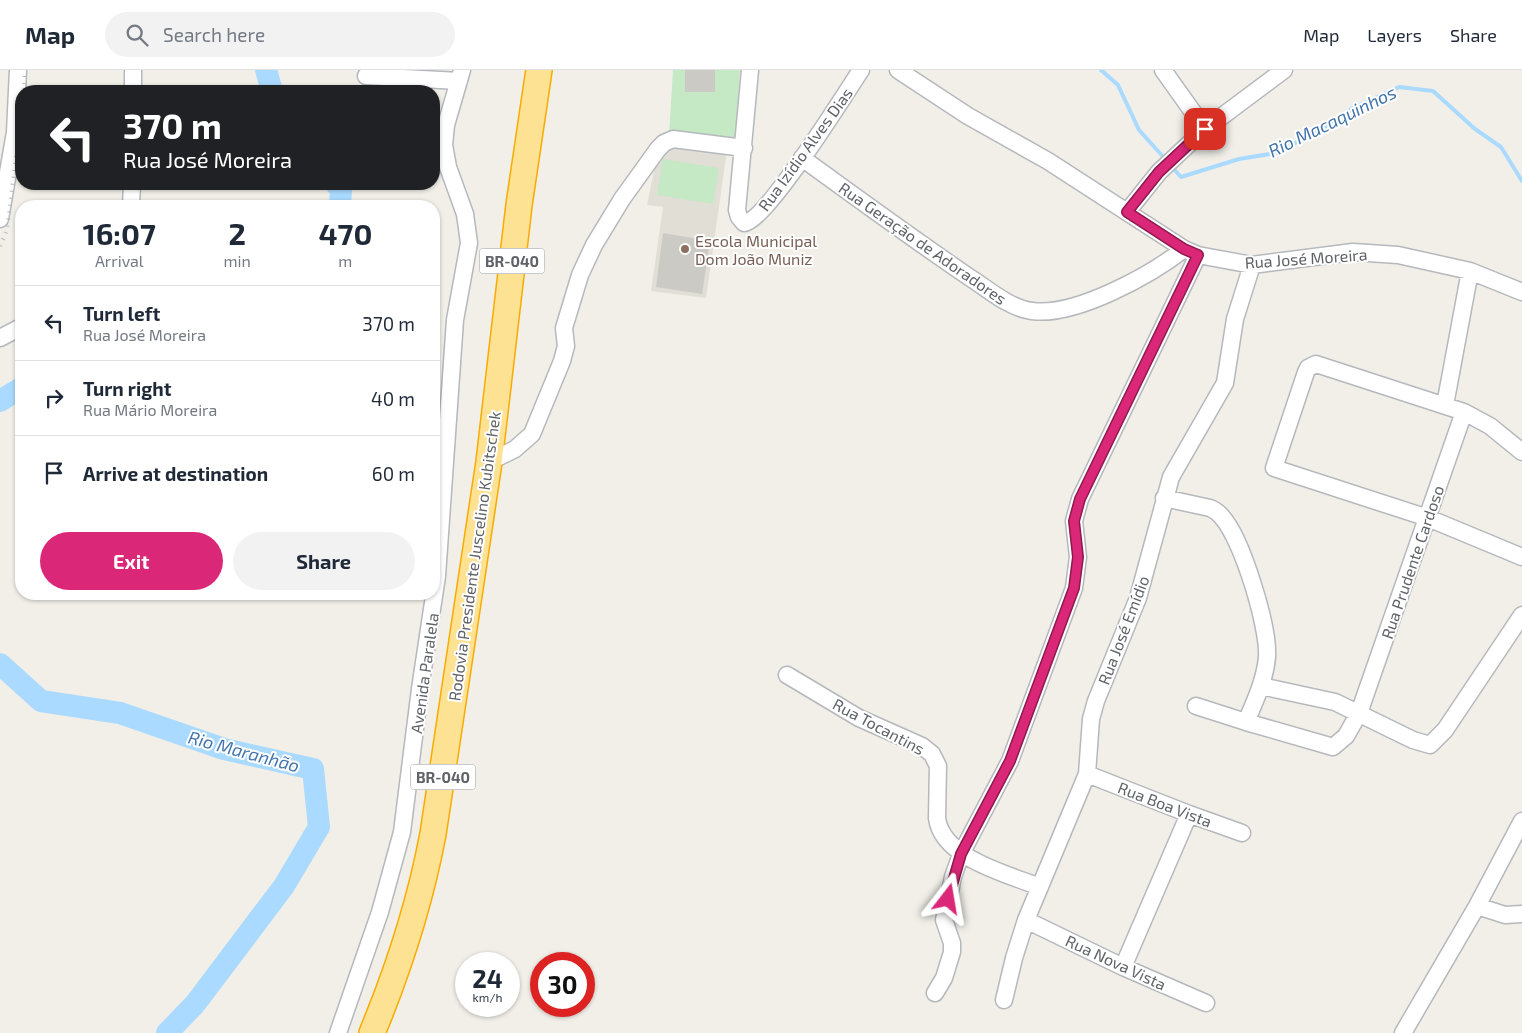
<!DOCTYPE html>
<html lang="en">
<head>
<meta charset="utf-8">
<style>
	body { margin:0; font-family:"Exo 2",sans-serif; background:#f2f2f3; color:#1f2937; height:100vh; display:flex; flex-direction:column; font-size:19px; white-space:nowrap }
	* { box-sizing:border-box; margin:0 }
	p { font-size:16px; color:#747a83 }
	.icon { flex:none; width:28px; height:28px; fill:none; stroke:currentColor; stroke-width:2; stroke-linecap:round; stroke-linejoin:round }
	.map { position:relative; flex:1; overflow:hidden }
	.side { position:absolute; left:15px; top:130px; width:425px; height:400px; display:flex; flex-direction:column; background:#fff; border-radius:20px; box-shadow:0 1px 4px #0004 }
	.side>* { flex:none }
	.banner { position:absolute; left:15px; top:15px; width:425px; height:105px; border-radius:20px; box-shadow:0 1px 4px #0004; background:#202124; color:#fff; overflow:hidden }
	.speed { position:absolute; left:455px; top:882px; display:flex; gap:10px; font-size:25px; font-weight:700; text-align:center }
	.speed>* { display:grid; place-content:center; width:65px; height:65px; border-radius:50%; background:#fff; box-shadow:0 1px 4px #0004; line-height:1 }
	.speed small { font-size:12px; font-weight:400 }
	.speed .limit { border:8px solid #d22; background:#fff; color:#111 }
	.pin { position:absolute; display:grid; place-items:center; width:42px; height:42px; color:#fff; margin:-21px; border-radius:10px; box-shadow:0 2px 8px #0006 }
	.me { position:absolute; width:55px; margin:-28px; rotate:14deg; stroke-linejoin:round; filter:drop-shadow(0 0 4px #0008) }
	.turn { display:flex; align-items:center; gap:18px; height:105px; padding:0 25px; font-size:22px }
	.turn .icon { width:65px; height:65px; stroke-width:2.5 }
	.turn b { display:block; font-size:35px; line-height:42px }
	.eta { display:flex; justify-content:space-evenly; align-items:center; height:85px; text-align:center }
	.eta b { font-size:30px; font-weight:700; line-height:35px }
	.button { display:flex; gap:10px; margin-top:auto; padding:10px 25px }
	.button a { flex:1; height:58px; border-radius:30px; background:#db2777; color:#fff; font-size:20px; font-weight:700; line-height:58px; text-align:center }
	.button a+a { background:#f2f2f3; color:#1f2937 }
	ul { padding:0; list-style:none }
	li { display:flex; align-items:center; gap:15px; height:75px; padding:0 25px; border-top:1px solid #e0e1e3 }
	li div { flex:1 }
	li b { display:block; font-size:19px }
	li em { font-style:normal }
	header { display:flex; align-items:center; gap:30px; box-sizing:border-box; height:70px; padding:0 25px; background:#fff; border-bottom:1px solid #e0e1e3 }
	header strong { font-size:24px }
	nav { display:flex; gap:28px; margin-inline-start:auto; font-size:18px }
	.search { width:350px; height:45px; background:#f2f2f3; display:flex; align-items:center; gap:12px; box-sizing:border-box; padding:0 18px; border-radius:28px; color:#747a83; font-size:19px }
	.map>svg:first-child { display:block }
	.education { fill:#e1ded6 }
	.green { fill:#c5e8c5 }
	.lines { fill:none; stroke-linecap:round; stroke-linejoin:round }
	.stream { stroke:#aadaff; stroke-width:4 }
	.river { stroke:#aadaff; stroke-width:22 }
	.building { fill:#cccac5 }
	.minor-casing { stroke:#b5b8bc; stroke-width:19 }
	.highway-casing { stroke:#f9ab00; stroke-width:28 }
	.minor { stroke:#fff; stroke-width:16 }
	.highway { stroke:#fde293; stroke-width:25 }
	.rail { stroke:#b6b7b8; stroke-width:4; stroke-dasharray:1 6; stroke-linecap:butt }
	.route-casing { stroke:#8e194d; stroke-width:12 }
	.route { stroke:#db2777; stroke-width:9 }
	.education-dot { fill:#8d6e63; stroke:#fff; stroke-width:2 }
	.labels { text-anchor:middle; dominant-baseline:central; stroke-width:4; stroke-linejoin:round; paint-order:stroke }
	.shield { fill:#fff; stroke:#8f9295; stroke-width:1 }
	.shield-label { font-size:15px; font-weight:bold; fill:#5f6368 }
	.street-label { font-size:16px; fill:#5f6368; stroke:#fff }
	.education-label { font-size:16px; fill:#785e54; stroke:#fff; text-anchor:start }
	.water-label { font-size:18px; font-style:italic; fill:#4174aa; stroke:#fff }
</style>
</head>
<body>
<header>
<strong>Map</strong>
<div class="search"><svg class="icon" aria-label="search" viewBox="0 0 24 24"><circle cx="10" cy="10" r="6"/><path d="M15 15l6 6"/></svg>Search here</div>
<nav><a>Map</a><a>Layers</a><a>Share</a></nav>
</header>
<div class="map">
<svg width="1522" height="963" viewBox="0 0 1522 963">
	<rect width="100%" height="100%" fill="#f1efe8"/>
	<path class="education" d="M672,72L727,80L706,228L651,221L663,137L647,135L657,86Z"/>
	<path class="green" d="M673,0H740L735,76L669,66Z
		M663,89L719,98L713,134L657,125Z"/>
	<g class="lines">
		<path class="stream" d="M1101,0L1118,15L1139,60L1167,91
			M1171,96L1181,107L1239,89L1276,83L1324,58L1353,38L1399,17L1433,21L1475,59L1501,77L1522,111"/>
		<path class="river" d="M266,0L272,21
			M336,114L341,119L340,136
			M0,331L21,318
			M0,594L41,631L120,643L224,679L313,699L319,757L284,816L195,934L167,963"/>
	</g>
	<path class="building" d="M685,0H715V22H685Z
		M663,163L710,171L702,224L656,217Z"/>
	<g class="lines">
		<defs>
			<path id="minor" d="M750,0L737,140L739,147L744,153C766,151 845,24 861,0
				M898,0L968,46L1048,91L1184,179L1198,185L1252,195L1353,182L1398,185L1470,201L1522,222
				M1163,0L1205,59
				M366,6L459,11
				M133,21V0
				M802,88C857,128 913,169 969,207C988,219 1009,238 1032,241C1075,247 1151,205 1184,179
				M131,136L132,114
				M1127,142L1159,102L1205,59L1284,0
				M0,149L15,62L18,0
				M0,268L21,257
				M1445,335L1470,201
				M1522,382L1490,356L1464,342L1316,294L1308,298L1306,302L1274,398L1428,448L1522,487
				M489,392L515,379L532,364L562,291L566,276L564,258L580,205L594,175L622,129L658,79L664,73L673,69L744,78
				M1164,428L1210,438C1215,440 1219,443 1222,447C1242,469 1269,557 1267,587C1265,610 1255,631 1246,652L1196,636
				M787,605L859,648L922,676L932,684L938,696L937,748C942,788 1007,804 1040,817
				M1261,616L1335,632L1413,670L1430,675L1445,660L1522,545
				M1246,652L1333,677L1346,666L1359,643L1464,342
				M1087,704L1189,744L1242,763
				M1477,836L1505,845L1522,844
				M1026,850L1123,897L1206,933
				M1123,897L1189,744
				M935,923L944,908L952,882V873L944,850L953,807L961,784L1010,691L1074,518L1078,487L1074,451L1080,429L1198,185
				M1004,930L1014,888L1026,850L1087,704L1091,649L1096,631L1138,528L1171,407L1225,313L1235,249L1252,195
				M338,963L380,842L402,762L420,619L437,506L455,250L469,173L465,144L448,97L444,75L446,55L462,0
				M1403,963L1477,836L1522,751"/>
			<path id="highway" d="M372,963C399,898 420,833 433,764L489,392L519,135L539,0"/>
		</defs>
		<use href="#minor" class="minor-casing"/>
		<use href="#highway" class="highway-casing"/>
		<use href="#minor" class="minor"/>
		<use href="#highway" class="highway"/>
		<path class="rail" d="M24,21L25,0
			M0,176L7,160L21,47"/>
	</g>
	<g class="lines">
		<defs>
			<path id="route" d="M948,829L961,784L1010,691L1074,518L1078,487L1074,451L1080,429L1198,185L1184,179L1127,142L1159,102L1205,59"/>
		</defs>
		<use href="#route" class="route-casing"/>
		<use href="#route" class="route"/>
	</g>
	<circle class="education-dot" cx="685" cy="179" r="5"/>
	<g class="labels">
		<g class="shield">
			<rect x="479.5" y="178.5" width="65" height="25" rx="4"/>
			<rect x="410.5" y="694.5" width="65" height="25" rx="4"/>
		</g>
		<g class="shield-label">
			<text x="512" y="191">BR-040</text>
			<text x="443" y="707">BR-040</text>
		</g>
		<g class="street-label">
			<text transform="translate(805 79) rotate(-54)">Rua Izídio Alves Dias</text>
			<text transform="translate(923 173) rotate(35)">Rua Geração de Adoradores</text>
			<text transform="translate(1306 188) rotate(-4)">Rua José Moreira</text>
			<text transform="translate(474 486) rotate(-82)">Rodovia Presidente Juscelino Kubitschek</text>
			<text transform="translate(1412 492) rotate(-71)">Rua Prudente Cardoso</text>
			<text transform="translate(1123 560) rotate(-69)">Rua José Emídio</text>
			<text transform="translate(424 603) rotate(-82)">Avenida Paralela</text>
			<text transform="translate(879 656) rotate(28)">Rua Tocantins</text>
			<text transform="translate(1165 734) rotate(21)">Rua Boa Vista</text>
			<text transform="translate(1116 892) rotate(25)">Rua Nova Vista</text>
		</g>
		<g class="education-label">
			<text x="695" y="170">Escola Municipal<tspan x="695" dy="18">Dom João Muniz</tspan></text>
		</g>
		<g class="water-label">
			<text transform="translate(1332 51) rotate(-26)">Rio Macaquinhos</text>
			<text transform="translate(244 681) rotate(15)">Rio Maranhão</text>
		</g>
	</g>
</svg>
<div class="speed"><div>24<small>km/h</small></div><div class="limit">30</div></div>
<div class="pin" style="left:1205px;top:59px;background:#d93025"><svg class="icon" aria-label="arrive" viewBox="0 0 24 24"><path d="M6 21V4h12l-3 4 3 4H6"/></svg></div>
<svg class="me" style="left:948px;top:829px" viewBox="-20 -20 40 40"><path d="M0-17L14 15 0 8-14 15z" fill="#db2777" stroke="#fff" stroke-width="4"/></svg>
<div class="banner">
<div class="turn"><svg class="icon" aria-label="left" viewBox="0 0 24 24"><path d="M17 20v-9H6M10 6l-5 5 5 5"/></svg><div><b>370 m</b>Rua José Moreira</div></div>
</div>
<section class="side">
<div class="eta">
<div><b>16:07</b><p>Arrival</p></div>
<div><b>2</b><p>min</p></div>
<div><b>470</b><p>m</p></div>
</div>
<ul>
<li><svg class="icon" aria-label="left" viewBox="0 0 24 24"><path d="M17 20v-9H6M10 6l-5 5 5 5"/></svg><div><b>Turn left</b><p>Rua José Moreira</p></div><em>370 m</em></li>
<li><svg class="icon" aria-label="right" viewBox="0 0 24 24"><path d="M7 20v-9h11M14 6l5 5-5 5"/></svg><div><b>Turn right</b><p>Rua Mário Moreira</p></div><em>40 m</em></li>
<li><svg class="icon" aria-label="arrive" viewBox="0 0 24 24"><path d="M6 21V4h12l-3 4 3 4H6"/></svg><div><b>Arrive at destination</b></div><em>60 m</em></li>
</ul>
<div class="button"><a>Exit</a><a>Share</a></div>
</section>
</div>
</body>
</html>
